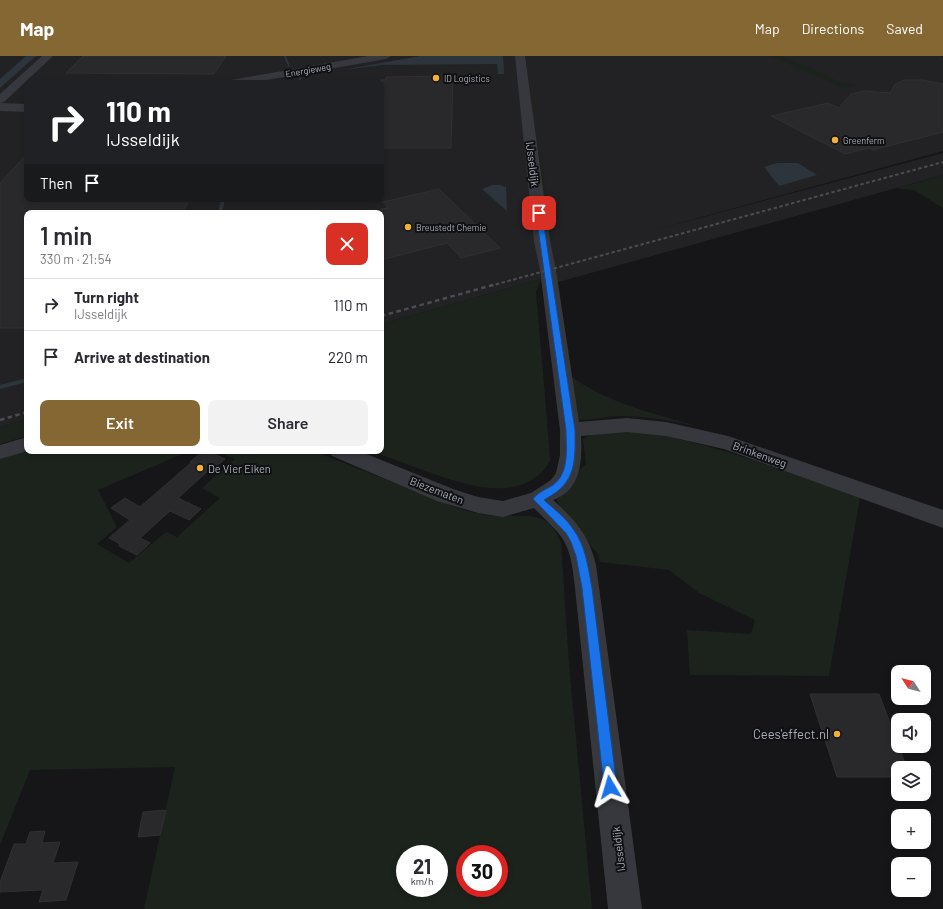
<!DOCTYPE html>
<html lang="en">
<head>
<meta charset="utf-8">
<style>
	body { margin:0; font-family:Barlow,sans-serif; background:#f2f2f3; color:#2b2b33; height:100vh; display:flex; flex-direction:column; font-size:15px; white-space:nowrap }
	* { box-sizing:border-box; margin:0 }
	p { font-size:13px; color:#7c7c81 }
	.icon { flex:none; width:22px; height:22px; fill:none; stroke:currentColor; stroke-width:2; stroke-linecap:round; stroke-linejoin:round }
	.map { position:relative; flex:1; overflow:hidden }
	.sheet { position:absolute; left:24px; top:154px; width:360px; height:244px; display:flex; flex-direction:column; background:#fff; border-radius:8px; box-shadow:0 2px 6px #0003 }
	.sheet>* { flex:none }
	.top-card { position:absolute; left:24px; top:24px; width:360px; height:122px; border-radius:8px; box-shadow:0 2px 6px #0003; background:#202124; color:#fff; overflow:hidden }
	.needle { width:26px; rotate:306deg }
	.tools { position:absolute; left:891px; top:609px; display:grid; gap:8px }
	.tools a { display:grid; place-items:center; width:40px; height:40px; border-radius:8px; background:#fff; box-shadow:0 2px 6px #0003; font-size:20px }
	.speed { position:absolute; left:396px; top:789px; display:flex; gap:8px; font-size:20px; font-weight:700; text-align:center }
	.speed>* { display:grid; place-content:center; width:52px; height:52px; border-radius:50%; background:#fff; box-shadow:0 2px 6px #0003; line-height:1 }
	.speed small { font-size:10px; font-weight:400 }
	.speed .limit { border:6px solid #d22; background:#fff; color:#111 }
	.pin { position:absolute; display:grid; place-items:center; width:34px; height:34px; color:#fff; margin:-17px; border-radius:8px; box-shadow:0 2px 6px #0006 }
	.me { position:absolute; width:44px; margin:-22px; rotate:353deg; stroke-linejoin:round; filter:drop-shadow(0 0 3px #0008) }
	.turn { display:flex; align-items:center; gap:14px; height:84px; padding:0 16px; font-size:18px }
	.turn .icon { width:52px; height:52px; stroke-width:2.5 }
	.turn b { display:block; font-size:28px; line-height:34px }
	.then { display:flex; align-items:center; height:38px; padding:0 16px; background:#0003; gap:8px; font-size:15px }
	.round { display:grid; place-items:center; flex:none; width:42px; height:42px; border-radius:8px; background:#f2f2f3 }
	.headline { display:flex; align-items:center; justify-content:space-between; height:68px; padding:0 16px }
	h1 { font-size:24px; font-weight:600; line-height:30px }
	.primary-button { display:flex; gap:8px; margin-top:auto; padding:8px 16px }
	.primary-button a { flex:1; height:46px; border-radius:8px; background:#856733; color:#fff; font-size:16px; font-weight:600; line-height:46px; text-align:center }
	.primary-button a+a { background:#f2f2f3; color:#2b2b33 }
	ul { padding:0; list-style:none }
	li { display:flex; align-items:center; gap:12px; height:52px; padding:0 16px; border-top:1px solid #e1e1e2 }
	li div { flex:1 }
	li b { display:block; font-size:15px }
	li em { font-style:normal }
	header { display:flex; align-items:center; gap:24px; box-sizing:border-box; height:56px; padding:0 20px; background:#856733; color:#fff }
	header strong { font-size:19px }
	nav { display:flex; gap:22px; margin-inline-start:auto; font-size:14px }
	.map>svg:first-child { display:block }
	.built { fill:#222225; fill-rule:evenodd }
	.green { fill:#1c231d; fill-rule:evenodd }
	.water { fill:#2c353c }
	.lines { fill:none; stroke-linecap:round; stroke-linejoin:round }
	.stream { fill:#2c353c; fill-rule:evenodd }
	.building { fill:#29292c; stroke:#303034 }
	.minor { fill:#37383d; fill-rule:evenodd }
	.rail-far1 { stroke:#4a4c52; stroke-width:2; stroke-dasharray:3.5 2.5; stroke-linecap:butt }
	.rail { stroke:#4a4c52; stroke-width:2.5; stroke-dasharray:4.5 3.5; stroke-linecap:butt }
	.route { fill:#1a73e8; stroke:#114b97 }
	.poi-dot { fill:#f2b134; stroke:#111113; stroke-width:1.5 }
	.labels { text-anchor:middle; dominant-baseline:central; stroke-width:4; stroke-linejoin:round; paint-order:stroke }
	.far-street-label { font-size:9px; fill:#a8adb8; stroke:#111113 }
	.far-poi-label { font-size:9px; fill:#a8adb8; stroke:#111113; text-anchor:start }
	.street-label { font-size:11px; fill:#a8adb8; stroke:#111113 }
	.poi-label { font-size:11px; fill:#a8adb8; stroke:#111113; text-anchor:start }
	.near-poi-label { font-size:13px; fill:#a8adb8; stroke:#111113; text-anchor:end }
</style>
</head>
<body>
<header>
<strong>Map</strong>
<nav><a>Map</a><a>Directions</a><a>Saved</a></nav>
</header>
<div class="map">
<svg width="943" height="853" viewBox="0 0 943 853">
	<rect width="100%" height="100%" fill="#161618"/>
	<path class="built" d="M0,0H941L943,2V95L647,176L943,97V119L555,227L553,215L540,218L541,223L381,268V157H27V363L0,371ZM27,27H381V143H27Z"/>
	<path class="green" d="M771,0H781L839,25L858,29L843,32Z
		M540,95L553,184H549L537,98Z
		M943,119V152L914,134L900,133L898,132Z
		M541,223L536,236L547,363L550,405C523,452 459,427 420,413C404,407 387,401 371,395H381V268Z
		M568,318C605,347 656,358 700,371C674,365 647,360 620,360C604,360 589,366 573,363Z
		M27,363V380L0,388V371Z
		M622,375L655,377L706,390L747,402L860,441L829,620L690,619L687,574L751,578L755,564L699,537L669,514L600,506L598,498L563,458L556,442L560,432L586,408L583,383C593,376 609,376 622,375Z
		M28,395H189L98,434L117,471L97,488L129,507L166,476L177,481L220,442L202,432L235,403L215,395H314L460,453C474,457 488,460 503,460C531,460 549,455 561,487L569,608L592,853H144L175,711L30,714L0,789V403ZM405,798H439V832H405ZM465,798H499V832H465Z"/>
	<path class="water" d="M26,0H36L0,32V23Z
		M420,0H503L504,18H498L497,8L382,9L342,14Z
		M777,107H798L817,119L779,130L764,111Z
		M492,129H500L506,131L507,155L482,133Z"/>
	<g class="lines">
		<path class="stream" d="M284,0H286L290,11L288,10Z
			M300,21L302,22L298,27H296Z
			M221,143H225L222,157H218Z
			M27,322V326L0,333V329Z"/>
	</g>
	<path class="building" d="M83,0H226L214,18L66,17Z
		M453,20L451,92H381V24H385L386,21Z
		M905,24H922L943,28V76L873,94L869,92L845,98L771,60L828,47L839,52L851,38L864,35L890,37L895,28Z
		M27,98V143H190L182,157H27V272H0V127Z
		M439,133L500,192L461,202L447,187L381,204V153L388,152L383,146Z
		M203,395H208L225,403L211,415L209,414L178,442L201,453L189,464L170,455L140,482L150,487L137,499L119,490L120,488L109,482L130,464L111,452L125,442L140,451L192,406H190Z
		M810,638H879L907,712H898V721H837Z
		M166,754L160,779L138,781L143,756Z
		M45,775L42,787L60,786L53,807L78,806L66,844L39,846L43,834L0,836V826L14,788H26L30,776Z"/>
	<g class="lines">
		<path class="minor" d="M42,0H53L4,46L0,47L27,48V56L0,55V38Z
			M368,0H391L386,3L250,27H225L231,24Z
			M515,0H525L550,185L556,214L579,366L627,362L666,366L728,380L943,454V472L724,393L666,380L627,376L581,380C582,399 582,422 567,436C563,439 558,442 553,444C575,464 589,479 596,509L642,853H608L575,532C573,517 572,499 564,485C557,473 544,463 534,452L503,461L478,457L437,445L332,400L328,395H359L453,433L478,441L503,445L531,437L551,424L556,417L560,399V374L540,214L534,185Z
			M27,381L28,395L0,403V389Z"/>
		<path class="rail-far1" d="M490,230L943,106"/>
		<path class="rail" d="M381,260L493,229
			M0,364L27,356"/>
	</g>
	<path class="route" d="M539,155L542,157L575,374C575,394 577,416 562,431C558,436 550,440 544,444C554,453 566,462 573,473C586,490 588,512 592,532L617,731L615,735L610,737L606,735L604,731L582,532L576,500L571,486L566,477L533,443C537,437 547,433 553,429C570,417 566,391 566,374L536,157Z"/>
	<g class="poi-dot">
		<circle cx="436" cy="22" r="4"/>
		<circle cx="835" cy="84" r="4"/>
		<circle cx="408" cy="171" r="4"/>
		<circle cx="200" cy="412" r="4"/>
		<circle cx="837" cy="678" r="4"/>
	</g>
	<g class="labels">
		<g class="far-street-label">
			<text transform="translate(308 14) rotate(-10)">Energieweg</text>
		</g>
		<g class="far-poi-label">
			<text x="444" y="22">ID Logistics</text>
			<text x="843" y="84">Greenferm</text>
			<text x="416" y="171">Breustedt Chemie</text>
		</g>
		<g class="street-label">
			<text transform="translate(533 108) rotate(83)">IJsseldijk</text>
			<text transform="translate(760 398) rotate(20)">Brinkenweg</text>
			<text transform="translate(437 434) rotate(21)">Biezematen</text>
			<text transform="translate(618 793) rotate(-97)">IJsseldijk</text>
		</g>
		<g class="poi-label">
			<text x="208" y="412">De Vier Eiken</text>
		</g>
		<g class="near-poi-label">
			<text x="829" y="678">Cees'effect.nl</text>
		</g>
	</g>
</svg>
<div class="tools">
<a><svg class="needle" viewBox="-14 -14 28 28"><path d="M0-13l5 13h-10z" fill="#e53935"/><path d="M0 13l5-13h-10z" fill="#7c7c81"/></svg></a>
<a><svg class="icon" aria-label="sound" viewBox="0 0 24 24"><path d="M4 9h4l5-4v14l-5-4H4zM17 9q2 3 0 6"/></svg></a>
<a><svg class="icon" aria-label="layers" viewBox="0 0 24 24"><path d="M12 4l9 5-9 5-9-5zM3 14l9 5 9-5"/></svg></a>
<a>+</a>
<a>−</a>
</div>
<div class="speed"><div>21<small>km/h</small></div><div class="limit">30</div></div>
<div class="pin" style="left:539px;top:157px;background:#d93025"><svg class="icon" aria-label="arrive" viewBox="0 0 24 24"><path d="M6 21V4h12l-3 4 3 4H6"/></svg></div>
<svg class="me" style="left:610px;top:731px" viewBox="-20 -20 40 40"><path d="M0-17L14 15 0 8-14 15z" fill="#1a73e8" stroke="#fff" stroke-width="4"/></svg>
<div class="top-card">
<div class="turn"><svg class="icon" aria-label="right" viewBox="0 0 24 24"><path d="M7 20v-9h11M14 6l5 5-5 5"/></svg><div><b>110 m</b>IJsseldijk</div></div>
<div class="then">Then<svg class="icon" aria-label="arrive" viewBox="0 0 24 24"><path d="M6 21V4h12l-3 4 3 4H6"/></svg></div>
</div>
<section class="sheet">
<div class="headline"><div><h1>1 min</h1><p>330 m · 21:54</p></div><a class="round" style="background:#d93025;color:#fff"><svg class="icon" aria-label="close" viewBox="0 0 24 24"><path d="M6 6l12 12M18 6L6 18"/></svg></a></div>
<ul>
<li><svg class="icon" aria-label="right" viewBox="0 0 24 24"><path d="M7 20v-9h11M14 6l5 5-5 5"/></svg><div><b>Turn right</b><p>IJsseldijk</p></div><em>110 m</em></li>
<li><svg class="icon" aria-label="arrive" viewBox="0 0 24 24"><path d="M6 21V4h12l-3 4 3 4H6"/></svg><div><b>Arrive at destination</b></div><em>220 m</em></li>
</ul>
<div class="primary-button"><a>Exit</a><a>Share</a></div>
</section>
</div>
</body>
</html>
